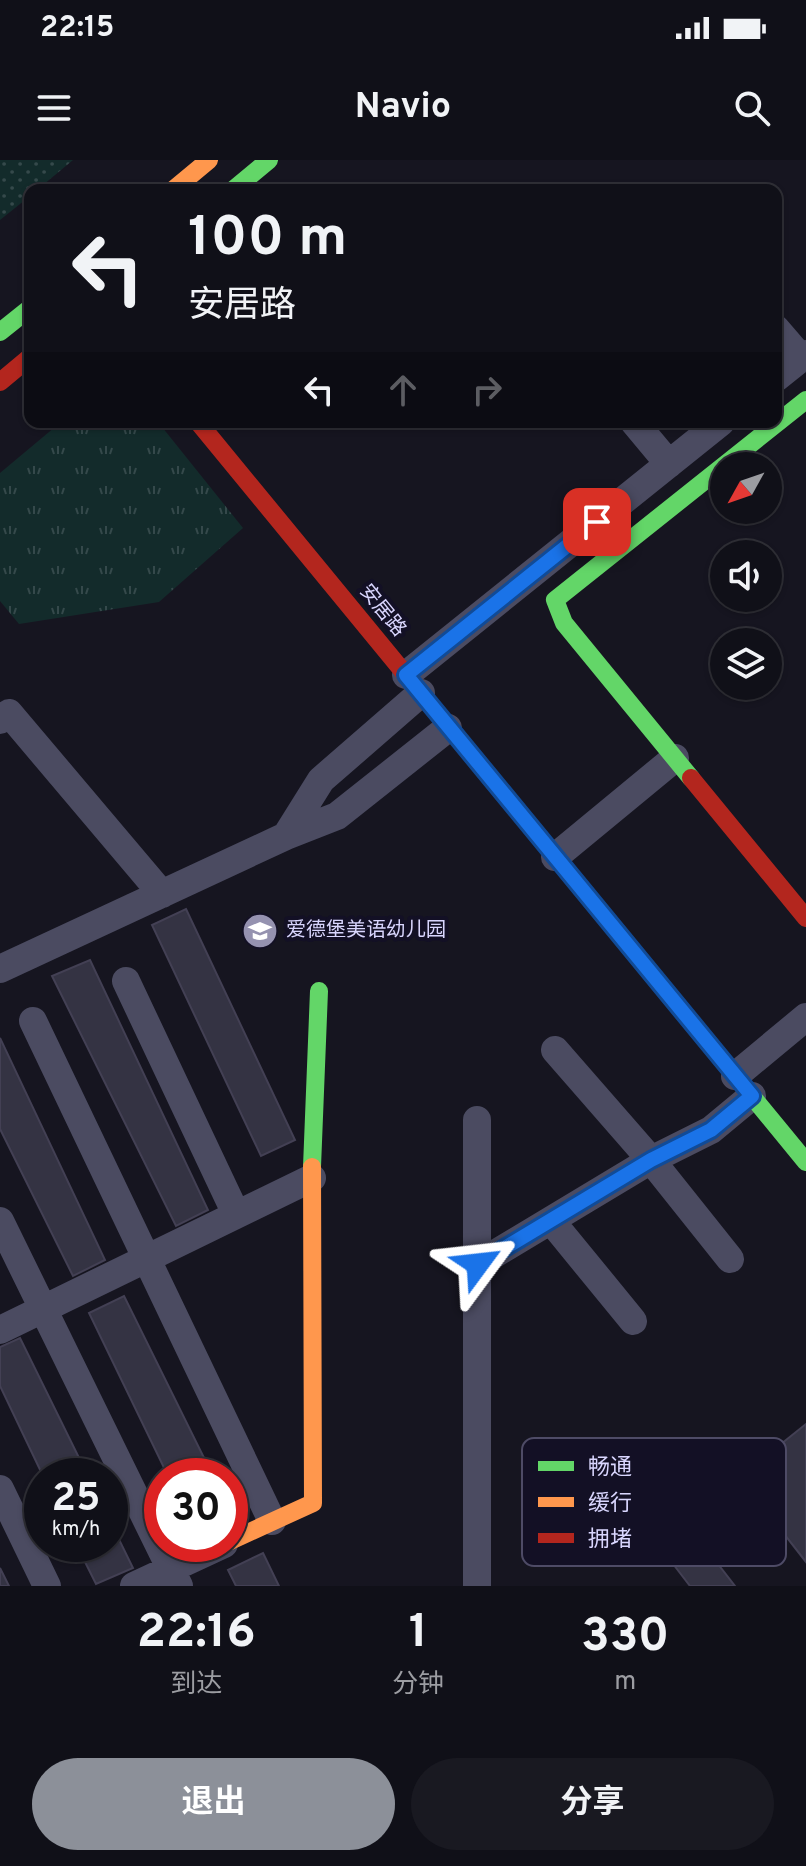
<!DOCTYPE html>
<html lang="zh">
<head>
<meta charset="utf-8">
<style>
	body { margin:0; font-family:Overpass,"Noto Sans SC",sans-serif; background:#191921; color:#f1f3f6; height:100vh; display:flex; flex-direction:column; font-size:30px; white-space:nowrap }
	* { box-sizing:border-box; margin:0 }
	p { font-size:26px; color:#9c9da2 }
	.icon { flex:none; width:44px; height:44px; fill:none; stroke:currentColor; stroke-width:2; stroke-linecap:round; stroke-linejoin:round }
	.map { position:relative; height:1426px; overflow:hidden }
	.sheet { display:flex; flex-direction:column; background:#101018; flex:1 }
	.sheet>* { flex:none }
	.hud { position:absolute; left:24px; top:24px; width:758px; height:244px; border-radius:16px; box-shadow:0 2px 6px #0004,0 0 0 2px #303037; background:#101018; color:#f1f3f6; overflow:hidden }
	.needle { width:52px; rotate:230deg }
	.buttons { position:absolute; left:710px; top:292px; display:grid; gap:16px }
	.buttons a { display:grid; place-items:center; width:72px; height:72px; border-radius:50%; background:#101018; box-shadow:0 2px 6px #0004,0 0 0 2px #303037; font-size:40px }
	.speed { position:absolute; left:24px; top:1298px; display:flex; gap:16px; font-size:40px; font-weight:700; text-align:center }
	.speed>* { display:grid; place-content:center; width:104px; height:104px; border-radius:50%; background:#101018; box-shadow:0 2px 6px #0004,0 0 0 2px #303037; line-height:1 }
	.speed small { font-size:20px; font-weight:400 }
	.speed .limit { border:12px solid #d22; background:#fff; color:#111 }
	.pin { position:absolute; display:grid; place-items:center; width:68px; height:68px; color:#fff; margin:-34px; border-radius:16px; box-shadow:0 4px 12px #0006 }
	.me { position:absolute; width:88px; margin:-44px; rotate:60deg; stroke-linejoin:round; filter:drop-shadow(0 0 6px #0008) }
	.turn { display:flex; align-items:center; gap:28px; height:168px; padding:0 32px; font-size:36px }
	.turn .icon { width:104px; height:104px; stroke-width:2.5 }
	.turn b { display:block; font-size:56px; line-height:68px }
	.lanes { display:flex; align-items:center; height:76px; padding:0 32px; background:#0003; justify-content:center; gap:40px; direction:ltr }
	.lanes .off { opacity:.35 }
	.eta { display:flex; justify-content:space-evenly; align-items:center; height:136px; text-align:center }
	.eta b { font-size:48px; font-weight:700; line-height:56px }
	.action { display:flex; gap:16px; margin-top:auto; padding:16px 32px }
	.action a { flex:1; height:92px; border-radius:48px; background:#8c9099; color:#fff; font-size:32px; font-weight:700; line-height:92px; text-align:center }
	.action a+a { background:#191921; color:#f1f3f6 }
	.status { display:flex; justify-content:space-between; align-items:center; height:56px; padding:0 40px; background:#101018; direction:ltr }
	.status svg { height:22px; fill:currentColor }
	header { display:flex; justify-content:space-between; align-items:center; height:104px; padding:0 32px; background:#101018; font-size:36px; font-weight:700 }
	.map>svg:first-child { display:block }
	.grass { fill:url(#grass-tufts) }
	.garden { fill:url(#garden-dots) }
	.building { fill:#343343; stroke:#434054; stroke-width:2 }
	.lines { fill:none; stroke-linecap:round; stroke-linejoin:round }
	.street { stroke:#4b4b61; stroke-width:28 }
	.fast { stroke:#63d668; stroke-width:18 }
	.slow { stroke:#ff974d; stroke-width:18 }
	.jam { stroke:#b3261e; stroke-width:18 }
	.route-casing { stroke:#114b97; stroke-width:20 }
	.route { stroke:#1a73e8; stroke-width:14 }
	.labels { text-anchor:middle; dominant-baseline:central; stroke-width:8; stroke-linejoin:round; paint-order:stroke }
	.street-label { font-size:20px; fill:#d9d6fe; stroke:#131025 }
	.poi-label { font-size:20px; fill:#d9d6fe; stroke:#131025; text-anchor:start }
	.key { fill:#131025; stroke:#4e4b66; stroke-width:2 }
	.key-label { font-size:22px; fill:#d9d6fe }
</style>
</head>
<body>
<div class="status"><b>22:15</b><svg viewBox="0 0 49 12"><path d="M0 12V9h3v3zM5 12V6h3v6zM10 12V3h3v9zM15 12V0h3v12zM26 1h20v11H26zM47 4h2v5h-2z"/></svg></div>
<header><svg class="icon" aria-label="menu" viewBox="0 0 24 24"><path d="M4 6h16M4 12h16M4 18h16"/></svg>Navio<svg class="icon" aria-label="search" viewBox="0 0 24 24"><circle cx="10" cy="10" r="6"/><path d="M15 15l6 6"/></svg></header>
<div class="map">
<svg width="806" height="1426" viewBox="0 0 806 1426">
	<defs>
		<pattern id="grass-tufts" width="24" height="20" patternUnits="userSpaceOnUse" patternTransform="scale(2)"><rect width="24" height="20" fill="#132b2b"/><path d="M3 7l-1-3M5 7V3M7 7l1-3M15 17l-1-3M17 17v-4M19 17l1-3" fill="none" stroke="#35494b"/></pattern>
		<pattern id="garden-dots" width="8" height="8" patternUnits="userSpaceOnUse" patternTransform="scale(2)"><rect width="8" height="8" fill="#132b2b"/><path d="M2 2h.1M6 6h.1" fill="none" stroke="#35494b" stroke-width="1.8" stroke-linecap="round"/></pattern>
	</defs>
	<rect width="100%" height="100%" fill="#161520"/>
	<path class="grass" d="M61,262H158L243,368L159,442L19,464L0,441V313Z"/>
	<path class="garden" d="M0,0H73L37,30H30V36L0,60Z"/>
	<path class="building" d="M186,749L295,980L261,996L152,765Z
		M90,800L208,1050L176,1066L52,816Z
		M0,878L105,1100L73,1116L0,969Z
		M124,1136L213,1316H168L89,1153Z
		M20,1178L88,1316H43L0,1226V1187Z
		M806,1264V1402L767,1352L776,1288Z
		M110,1361L133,1408L96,1424L76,1384H110Z
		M697,1377L735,1426H690L670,1400Z
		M263,1393L279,1426H236L228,1410Z
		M0,1408L9,1426H0Z"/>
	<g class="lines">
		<path class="street" d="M776,169L801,198
			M776,218L806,194
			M634,262L669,304
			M406,515L721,262
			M0,560L9,553L162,734
			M286,676L321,620L421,533
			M555,697L675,598
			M0,809L286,676L337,656L448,568
			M126,821L236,1054
			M33,861L272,1361
			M555,890L651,1000L730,1099
			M735,916L806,857
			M0,1061L179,1426
			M552,1062L633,1161
			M478,1104L651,1000L711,970L752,936
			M0,1170L312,1018
			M0,1329L47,1426
			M134,1426L224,1384
			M477,1426V960"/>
		<path class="fast" d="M233,30L269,0
			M0,172L30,148
			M475,599L806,1002
			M691,618L564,463L555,440L806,240
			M312,1007L319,831"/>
		<path class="slow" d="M173,30L209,0
			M230,1381L313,1343L312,1007"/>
		<path class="jam" d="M0,222L30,197
			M198,262L475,599
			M691,618L806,758"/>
	</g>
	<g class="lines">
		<defs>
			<path id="route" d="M478,1104L651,1000L711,970L752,936L406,515L597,362"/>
		</defs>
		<use href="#route" class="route-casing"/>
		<use href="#route" class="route"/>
	</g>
	<defs>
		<symbol id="school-disc" viewBox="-11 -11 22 22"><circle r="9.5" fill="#9592b0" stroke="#131025"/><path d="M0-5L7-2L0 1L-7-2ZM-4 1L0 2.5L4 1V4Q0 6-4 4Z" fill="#fff"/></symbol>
	</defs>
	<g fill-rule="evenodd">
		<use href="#school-disc" x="240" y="751" width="40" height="40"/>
	</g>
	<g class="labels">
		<g class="street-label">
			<text transform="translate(382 451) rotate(51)">安居路</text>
		</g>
		<g class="poi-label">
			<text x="286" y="771">爱德堡美语幼儿园</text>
		</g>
	</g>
	<rect x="522" y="1278" width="264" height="128" rx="12" class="key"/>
	<rect x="538" y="1301" width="36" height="10" fill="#63d668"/>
	<rect x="538" y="1337" width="36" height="10" fill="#ff974d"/>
	<rect x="538" y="1373" width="36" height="10" fill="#b3261e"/>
	<g class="key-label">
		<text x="588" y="1314">畅通</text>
		<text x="588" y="1350">缓行</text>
		<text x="588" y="1386">拥堵</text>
	</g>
</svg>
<div class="buttons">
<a><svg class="needle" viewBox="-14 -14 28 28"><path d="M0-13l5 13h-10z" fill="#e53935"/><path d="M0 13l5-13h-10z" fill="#9c9da2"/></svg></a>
<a><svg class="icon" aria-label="sound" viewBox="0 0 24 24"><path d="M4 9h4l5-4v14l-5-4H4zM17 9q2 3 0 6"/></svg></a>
<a><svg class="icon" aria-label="layers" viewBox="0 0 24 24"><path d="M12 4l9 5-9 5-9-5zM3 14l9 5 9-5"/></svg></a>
</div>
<div class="speed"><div>25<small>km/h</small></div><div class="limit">30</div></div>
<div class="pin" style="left:597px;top:362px;background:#d93025"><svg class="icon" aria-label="arrive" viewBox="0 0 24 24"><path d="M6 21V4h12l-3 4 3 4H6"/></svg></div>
<svg class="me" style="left:478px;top:1104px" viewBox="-20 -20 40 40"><path d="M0-17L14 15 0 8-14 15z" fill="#1a73e8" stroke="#fff" stroke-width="4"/></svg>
<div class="hud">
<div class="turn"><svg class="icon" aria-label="left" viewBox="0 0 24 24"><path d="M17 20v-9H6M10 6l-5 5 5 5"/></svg><div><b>100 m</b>安居路</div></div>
<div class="lanes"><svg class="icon" aria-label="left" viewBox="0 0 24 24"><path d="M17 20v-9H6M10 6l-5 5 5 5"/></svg><svg class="icon off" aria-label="ahead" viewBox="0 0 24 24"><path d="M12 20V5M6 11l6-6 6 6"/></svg><svg class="icon off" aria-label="right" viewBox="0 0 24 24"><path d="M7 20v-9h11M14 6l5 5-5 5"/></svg></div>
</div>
</div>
<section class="sheet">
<div class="eta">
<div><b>22:16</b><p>到达</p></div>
<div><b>1</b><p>分钟</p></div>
<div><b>330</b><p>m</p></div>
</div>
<div class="action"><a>退出</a><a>分享</a></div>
</section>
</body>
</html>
